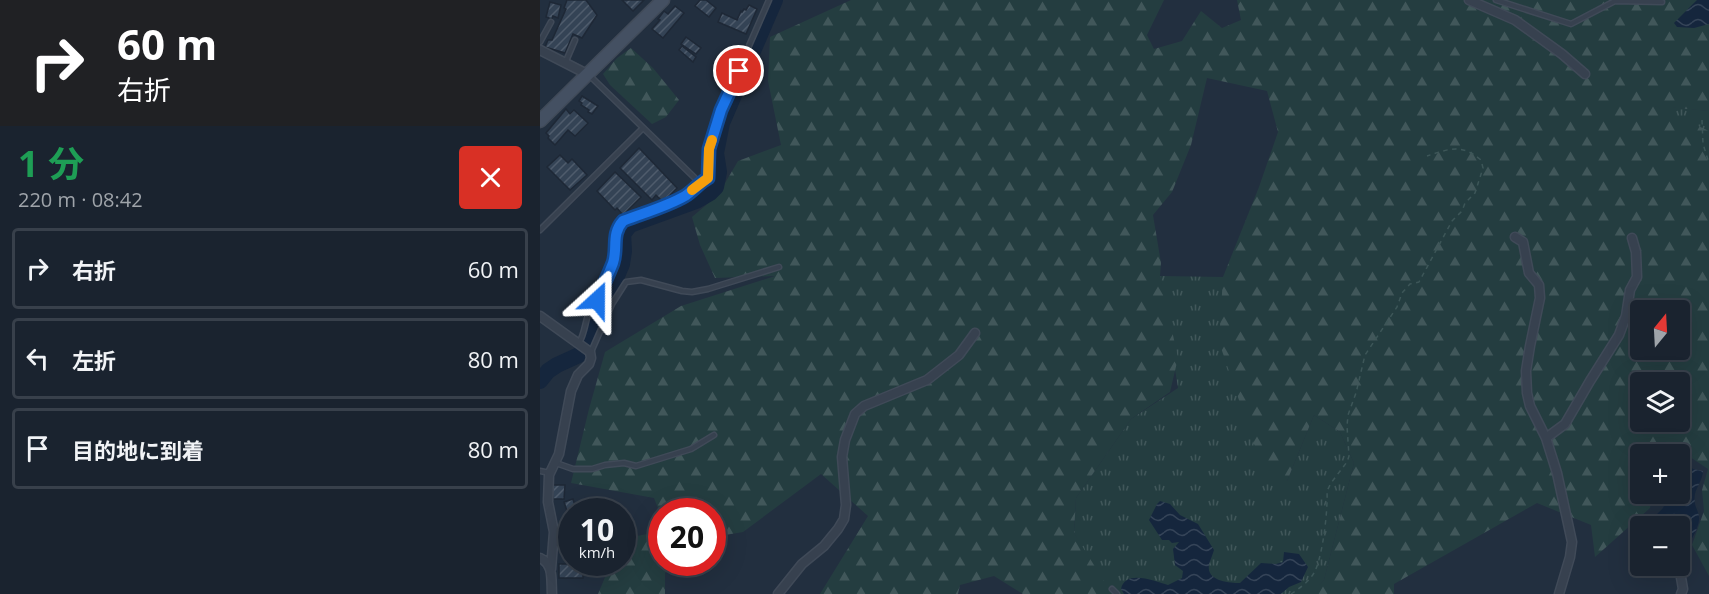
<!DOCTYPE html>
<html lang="ja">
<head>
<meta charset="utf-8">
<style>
	body { margin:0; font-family:"Open Sans","Noto Sans JP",sans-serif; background:#272f3b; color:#f1f3f6; height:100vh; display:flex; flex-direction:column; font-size:22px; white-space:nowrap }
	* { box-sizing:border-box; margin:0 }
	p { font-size:20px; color:#9fa4aa }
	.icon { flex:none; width:33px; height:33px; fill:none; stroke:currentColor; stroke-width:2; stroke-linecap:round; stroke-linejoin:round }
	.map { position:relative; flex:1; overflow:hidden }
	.side { display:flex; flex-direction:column; background:#1a232f; width:540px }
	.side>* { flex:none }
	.guide { background:#202124; color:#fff; overflow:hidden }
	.needle { width:39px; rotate:18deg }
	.fabs { position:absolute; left:1090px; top:300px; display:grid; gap:12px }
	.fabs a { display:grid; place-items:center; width:60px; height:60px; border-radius:6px; background:#1a232f; box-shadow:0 6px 24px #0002,0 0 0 2px #38404b; font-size:30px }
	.speed { position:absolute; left:18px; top:498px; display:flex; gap:12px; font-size:30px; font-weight:700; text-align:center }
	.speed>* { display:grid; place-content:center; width:78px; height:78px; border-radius:50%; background:#1a232f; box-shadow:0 6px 24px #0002,0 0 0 2px #38404b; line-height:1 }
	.speed small { font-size:15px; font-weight:400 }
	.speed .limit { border:9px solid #d22; background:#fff; color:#111 }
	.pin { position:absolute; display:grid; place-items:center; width:51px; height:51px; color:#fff; margin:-26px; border:3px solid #fff; border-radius:50%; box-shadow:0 2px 6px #0007 }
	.me { position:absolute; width:66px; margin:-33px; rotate:24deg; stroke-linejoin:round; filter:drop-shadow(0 0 4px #0008) }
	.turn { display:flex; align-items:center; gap:21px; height:126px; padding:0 18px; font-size:27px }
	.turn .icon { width:78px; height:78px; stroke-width:2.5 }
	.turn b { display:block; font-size:42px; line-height:51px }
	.round { display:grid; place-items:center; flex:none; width:63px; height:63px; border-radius:6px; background:#272f3b }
	.overview { display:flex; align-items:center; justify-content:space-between; height:102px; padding:0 18px }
	h1 { font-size:36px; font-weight:700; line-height:45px; color:#1e9e55 }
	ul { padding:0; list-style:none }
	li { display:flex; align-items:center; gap:18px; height:81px; margin:0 12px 9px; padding:0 6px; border:3px solid #38404b; border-radius:6px }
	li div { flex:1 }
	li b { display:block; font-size:22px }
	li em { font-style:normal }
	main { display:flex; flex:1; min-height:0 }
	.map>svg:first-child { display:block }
	.grass { fill:url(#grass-tufts) }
	.forest { fill:url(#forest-firs); fill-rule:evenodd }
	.water { fill:url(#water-waves) }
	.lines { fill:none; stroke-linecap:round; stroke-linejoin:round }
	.river { stroke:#15263d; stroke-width:16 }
	.building { fill:url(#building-hatch); stroke:#1e2836; stroke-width:1.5 }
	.service-casing { stroke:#404a58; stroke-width:7 }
	.minor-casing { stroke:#404a58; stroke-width:11 }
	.secondary-casing { stroke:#404a58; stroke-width:15 }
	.path { stroke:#3d5658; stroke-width:1.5; stroke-dasharray:4.5 4.5; stroke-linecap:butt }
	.service { stroke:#37414f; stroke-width:4 }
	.minor { stroke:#37414f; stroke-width:8 }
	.secondary { stroke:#445062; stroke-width:12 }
	.route-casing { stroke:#114b97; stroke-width:15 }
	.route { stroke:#1a73e8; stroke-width:10 }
	.slow { stroke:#f59e0b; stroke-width:10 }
</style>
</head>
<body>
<main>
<section class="side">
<div class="guide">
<div class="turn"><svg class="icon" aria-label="right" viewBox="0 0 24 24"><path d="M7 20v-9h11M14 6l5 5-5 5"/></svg><div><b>60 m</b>右折</div></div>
</div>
<div class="overview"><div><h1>1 分</h1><p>220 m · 08:42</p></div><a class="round" style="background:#d93025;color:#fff"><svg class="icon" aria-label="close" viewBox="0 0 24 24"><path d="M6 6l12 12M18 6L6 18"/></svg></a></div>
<ul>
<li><svg class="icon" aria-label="right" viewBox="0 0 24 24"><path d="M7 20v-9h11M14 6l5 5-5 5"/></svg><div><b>右折</b></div><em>60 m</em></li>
<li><svg class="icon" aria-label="left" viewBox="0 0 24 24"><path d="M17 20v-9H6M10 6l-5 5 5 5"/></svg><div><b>左折</b></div><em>80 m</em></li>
<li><svg class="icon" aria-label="arrive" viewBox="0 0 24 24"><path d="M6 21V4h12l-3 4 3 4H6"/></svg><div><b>目的地に到着</b></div><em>80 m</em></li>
</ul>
</section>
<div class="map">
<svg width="1169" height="594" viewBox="0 0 1169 594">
	<defs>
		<pattern id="grass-tufts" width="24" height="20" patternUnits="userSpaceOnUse" patternTransform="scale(1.5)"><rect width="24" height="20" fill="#243d40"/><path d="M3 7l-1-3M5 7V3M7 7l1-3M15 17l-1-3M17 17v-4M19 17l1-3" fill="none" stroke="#41575a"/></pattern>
		<pattern id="forest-firs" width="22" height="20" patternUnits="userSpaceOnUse" patternTransform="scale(1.5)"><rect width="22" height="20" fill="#243d40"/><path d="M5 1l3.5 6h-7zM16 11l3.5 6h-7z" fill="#41575a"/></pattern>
		<pattern id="water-waves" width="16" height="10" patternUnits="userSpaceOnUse" patternTransform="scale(1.5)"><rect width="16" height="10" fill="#15263d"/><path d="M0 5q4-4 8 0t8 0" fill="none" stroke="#354458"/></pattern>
		<pattern id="building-hatch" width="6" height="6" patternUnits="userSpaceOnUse" patternTransform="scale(1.5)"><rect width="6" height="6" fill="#344355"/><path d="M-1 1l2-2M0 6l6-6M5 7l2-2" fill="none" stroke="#4f5c6c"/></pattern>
	</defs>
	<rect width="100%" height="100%" fill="#222f3f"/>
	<path class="grass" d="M1113,105L1169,111V136Z
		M620,276L683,277L685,359L747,481L774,415L800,432L814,463L784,580L771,594H568L534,533L536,498L591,419L638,388Z"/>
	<path class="forest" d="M311,0H624L607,35L614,49L642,41L661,11L682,28L701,20L697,0H1169V111L1115,106L1169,131V576L1152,545L1164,511L1162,490L1168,469L1144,453L1101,454V494H1112L1110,508L1055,557L1051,525L997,503L854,584V594H769L784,580L814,463L800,432L774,415L747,481L723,470L679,342L683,277L719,187L738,132L727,91L667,78L651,145L632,192L613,215L621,263L620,276L638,358L630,392L591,419L536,498L534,533L572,594H483L454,576L420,585L418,594H280L328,516L281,474L203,532L173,537L172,512H122L121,516L114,498L31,483L49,409L65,352L141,306L235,276L175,278L160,245L152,217L178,195L198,161L241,145L228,81L230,37ZM1101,310H1140V350H1101ZM1101,382H1140V422H1101Z
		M91,48L113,68L139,100L126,117L112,124L70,85L63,74L77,58Z
		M121,531L122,562L135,563L125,573V594H58L71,563L82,562L83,539Z"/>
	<path class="water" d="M1157,0H1169V24L1154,28L1137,27L1134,23Z
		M1144,460L1153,469L1163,471C1163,479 1157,486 1155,494C1153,506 1158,508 1159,517C1160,525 1153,537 1149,544L1140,540V526L1108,525L1110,520L1115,521L1117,514L1123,508L1128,494H1140V461Z
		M620,501L630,504L640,515L658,524L674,550C673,554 670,560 669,565C666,581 690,583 700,583L721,563L736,564L743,562L744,552L759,554L768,567L761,582L749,587L741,594H584L581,589C585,569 615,581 628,585L642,578L643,571L635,565L633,549L639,542L632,543L629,540H622L609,520L617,504Z"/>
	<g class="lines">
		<path class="river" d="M0,381L8,371L17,365L39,355L49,345L57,313L76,278L82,264L84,251L83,234L90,225L156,201L170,193L176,187L179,172L176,153L182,123L235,0"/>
	</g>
	<path class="building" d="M27,0H46L57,15L42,38L33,34L25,53L5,47L8,40H12L26,9L24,8Z
		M82,0H104L93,11Z
		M160,0H166L176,8L169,17L155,6Z
		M10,2L21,5L18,18L13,16L12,19L6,17Z
		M209,5L217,9L206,34L178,22L182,13L197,20L201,11L202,12L204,9L206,10Z
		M135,6L144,13L123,38L112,29L120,20L118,19L124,11L128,14Z
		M146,37L161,48L156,54L141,44Z
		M142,46L156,57L153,62L139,50Z
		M42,96L58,106L52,114L48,112L49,110L41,105L42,103L39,101Z
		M26,109L30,114L34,110L48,123L35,136L28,130L15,145L8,138L9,136L6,133Z
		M99,148L137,188L123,202L116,195L112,200L80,168Z
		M20,155L28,163L32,159L47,175L30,190L7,167Z
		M75,172L101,197L83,215L77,208L75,210L57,191Z
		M12,485H25L24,499H13Z
		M33,499L36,509L27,511L24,502Z
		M19,564H43V578H19Z"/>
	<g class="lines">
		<defs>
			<path id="service" d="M956,0L1031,24L1075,1L1122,2
				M0,42L11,22
				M26,61L35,40
				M50,76L160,183
				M0,230L103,128
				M39,343C45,333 45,322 49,312C57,295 69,279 74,261C78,246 71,233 83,221C103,213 126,207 145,196C153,191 159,183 168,178L169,149L181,110L229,0
				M51,352L72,304L86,282L101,280L142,291L152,292L168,289L239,267
				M16,463L33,469H52L65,465L84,463L96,466L151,449L174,435
				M0,471L10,473
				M572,589L577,594"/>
			<path id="minor" d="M929,0L975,20L1022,54L1045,74
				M0,50L47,74
				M975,237L983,242L989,273L999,285L1000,298L990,346L986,371L987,393L990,406L1006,438L1017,473L1032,542L1030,557L1019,594
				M0,316L50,352L51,358L49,364L38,375L31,391L19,454L9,475L8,502L14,532L11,569
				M1006,438L1025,424L1050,381L1079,335L1086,316L1090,290L1097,277L1096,252L1092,238
				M0,558C14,564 11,580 12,594
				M1140,558L1142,553
				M1139,566L1143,589L1141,594
				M238,594L262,564L284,546L298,529L304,519L306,505L302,457L305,440L315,414L324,406L387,380L419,355L435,333"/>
			<path id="secondary" d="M0,121L123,0"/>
		</defs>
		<use href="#service" class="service-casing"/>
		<use href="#minor" class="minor-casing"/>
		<use href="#secondary" class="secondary-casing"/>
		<path class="path" d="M1162,120L1163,144L1169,163
			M751,594C760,588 770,581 775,571C783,554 788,510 787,491L791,483L807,462L809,456L807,426L808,415L816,393L825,355L857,307L862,293L870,284L879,282L912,221L922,211L925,203L935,193L943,168L941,160C921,143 909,149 887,156"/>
		<use href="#service" class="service"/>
		<use href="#minor" class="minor"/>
		<use href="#secondary" class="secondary"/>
	</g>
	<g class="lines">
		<defs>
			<path id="route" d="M57,300C62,288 68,276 73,263C78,248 71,234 83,221C103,213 126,207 145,196C153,191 159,183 168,178L169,149L181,110L199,71"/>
		</defs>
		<use href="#route" class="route-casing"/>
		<use href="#route" class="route"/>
		<path class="slow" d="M152,190L168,178L169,149L172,140"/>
	</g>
</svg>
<div class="fabs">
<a><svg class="needle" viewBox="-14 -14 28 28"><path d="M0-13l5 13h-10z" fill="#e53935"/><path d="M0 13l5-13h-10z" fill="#9fa4aa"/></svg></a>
<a><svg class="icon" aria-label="layers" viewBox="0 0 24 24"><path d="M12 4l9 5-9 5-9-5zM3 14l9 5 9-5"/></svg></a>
<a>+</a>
<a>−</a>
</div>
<div class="speed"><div>10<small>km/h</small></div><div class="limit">20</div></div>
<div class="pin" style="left:199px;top:71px;background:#d93025"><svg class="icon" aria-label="arrive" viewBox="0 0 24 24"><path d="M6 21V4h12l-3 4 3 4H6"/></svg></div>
<svg class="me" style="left:57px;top:300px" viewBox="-20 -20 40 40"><path d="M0-17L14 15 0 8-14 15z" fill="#1a73e8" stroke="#fff" stroke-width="4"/></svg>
</div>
</main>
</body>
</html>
